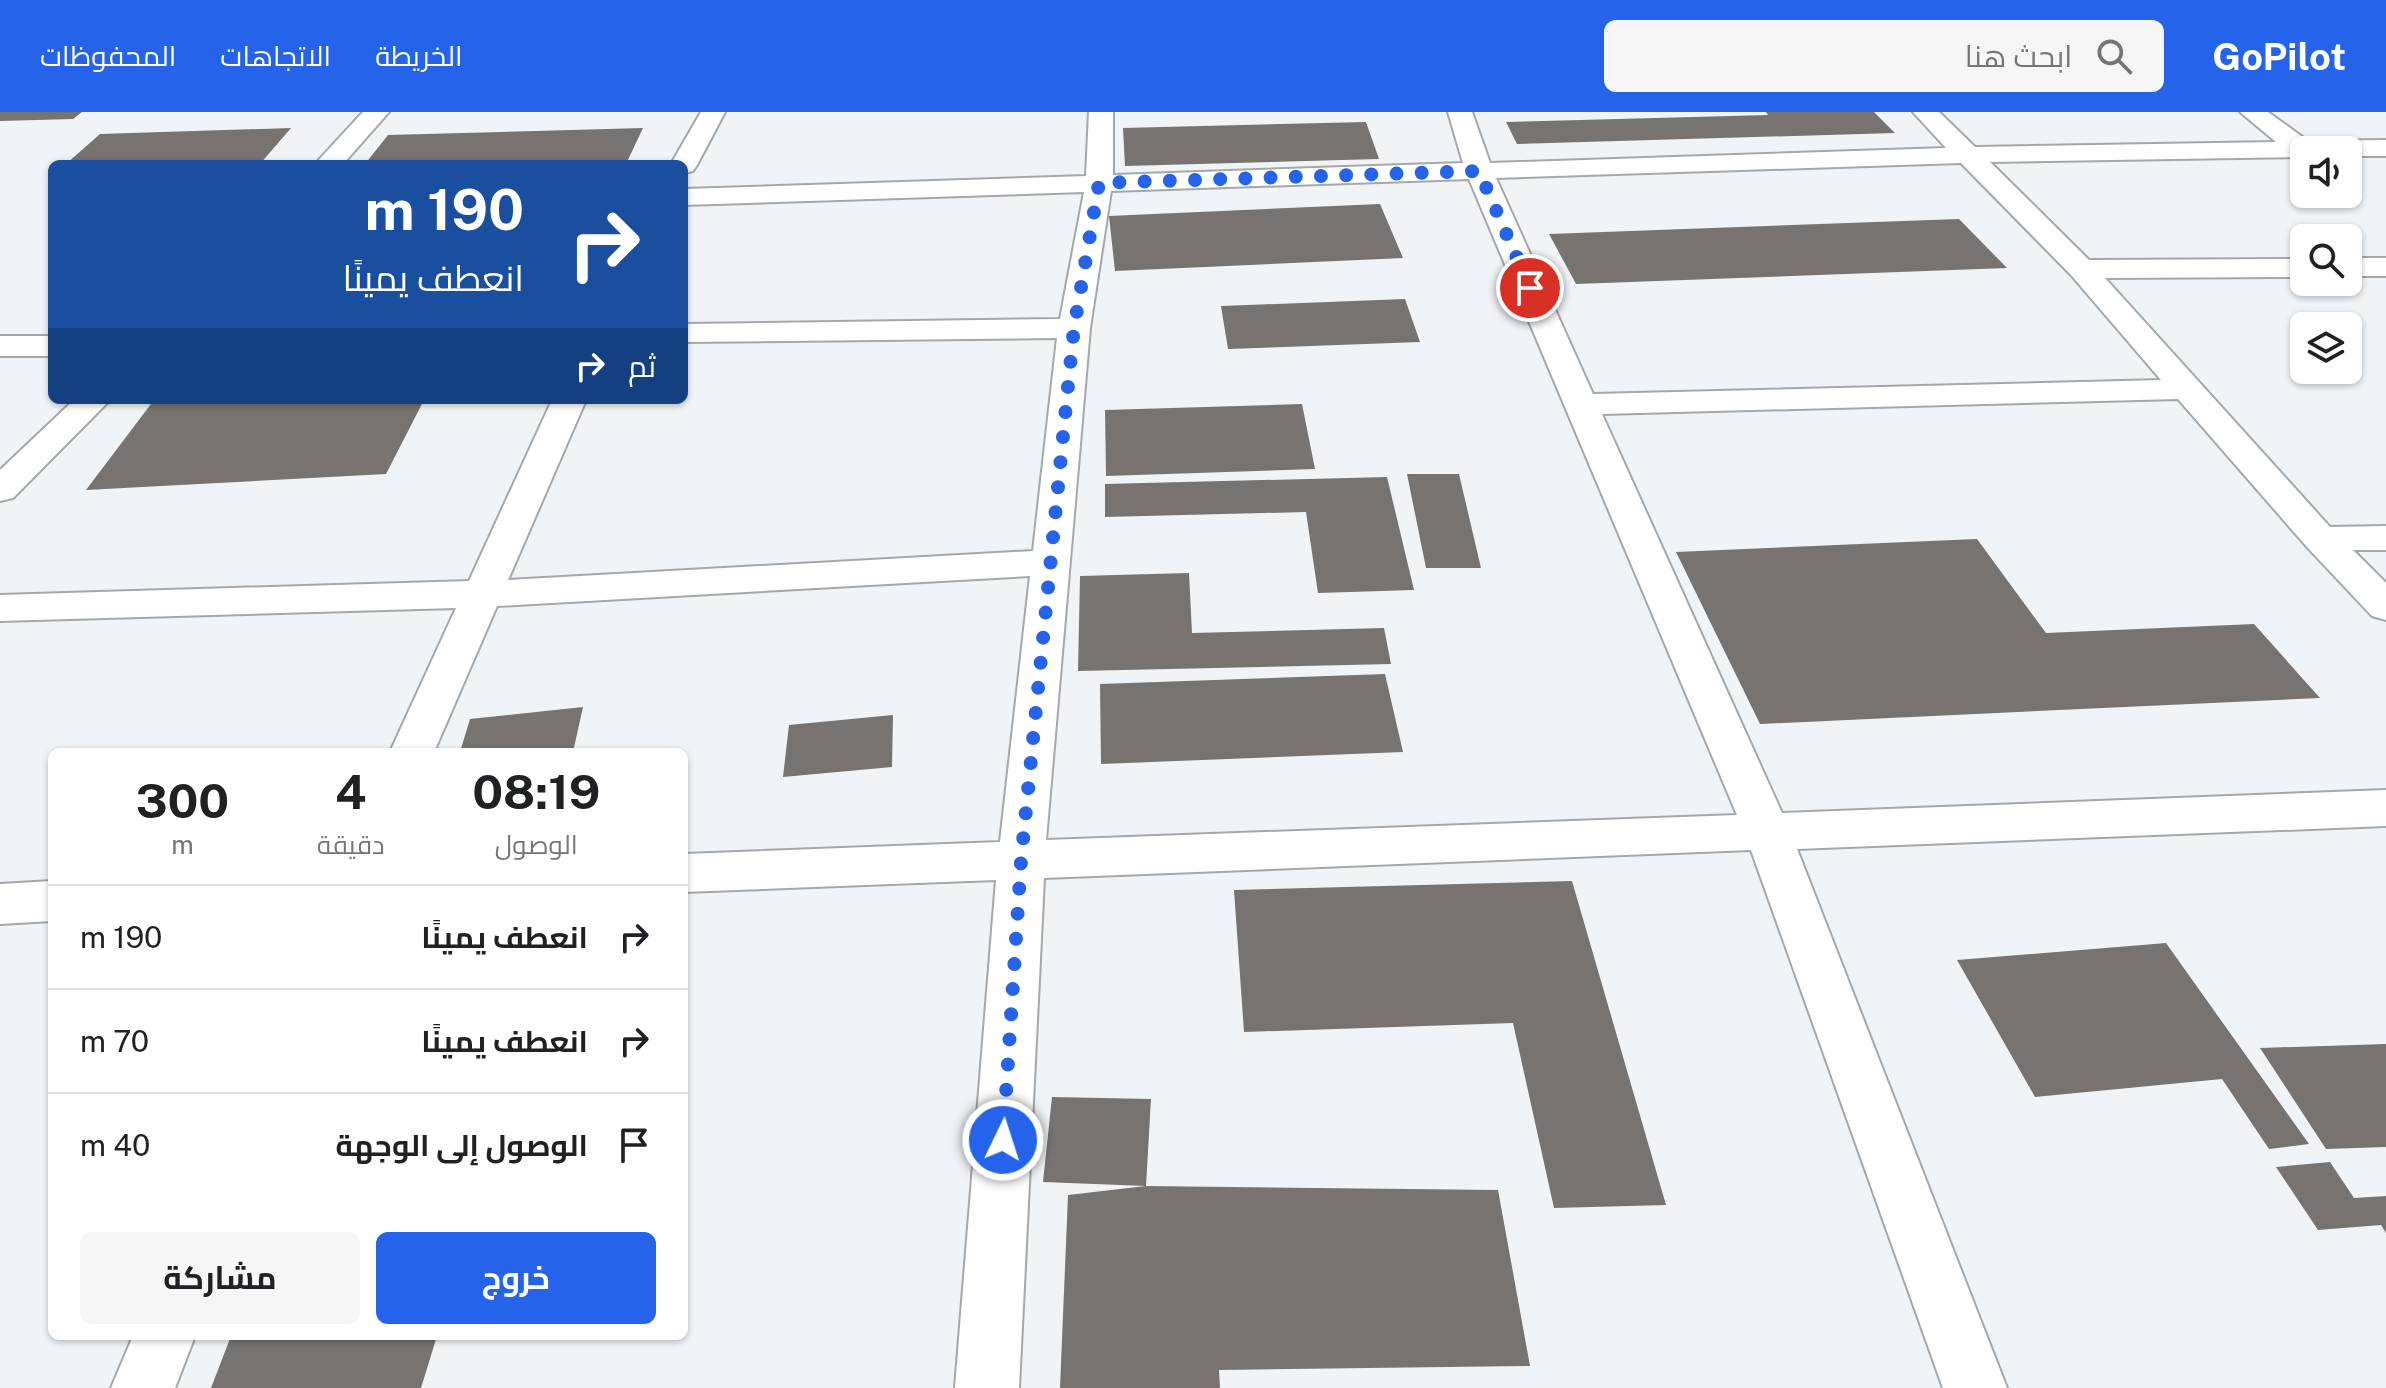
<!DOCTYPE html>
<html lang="ar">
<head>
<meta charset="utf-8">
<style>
	body { margin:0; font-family:"Public Sans",Cairo,sans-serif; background:#f6f6f6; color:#202124; direction:rtl; height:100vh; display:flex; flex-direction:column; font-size:30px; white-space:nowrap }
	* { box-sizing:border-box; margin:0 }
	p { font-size:26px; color:#757577 }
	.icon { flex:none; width:44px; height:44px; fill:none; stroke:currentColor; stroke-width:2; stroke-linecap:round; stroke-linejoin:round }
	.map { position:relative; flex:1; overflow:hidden; direction:ltr }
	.sheet { position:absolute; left:48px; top:636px; width:640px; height:592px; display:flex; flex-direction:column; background:#fff; border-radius:12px; box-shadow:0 2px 6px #0004; direction:rtl }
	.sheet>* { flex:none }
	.top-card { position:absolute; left:48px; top:48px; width:640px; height:244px; border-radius:12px; box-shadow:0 2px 6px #0004; direction:rtl; background:#1a4fa0; color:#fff; overflow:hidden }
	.fabs { position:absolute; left:2290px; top:24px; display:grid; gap:16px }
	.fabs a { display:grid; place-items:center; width:72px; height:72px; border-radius:12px; background:#fff; box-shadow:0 2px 6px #0004; font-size:40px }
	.pin { position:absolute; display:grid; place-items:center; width:68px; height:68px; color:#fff; margin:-34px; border:4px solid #fff; border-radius:50%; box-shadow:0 2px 8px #0007 }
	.me { position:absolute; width:88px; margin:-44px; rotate:4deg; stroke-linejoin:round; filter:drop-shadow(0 0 6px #0008) }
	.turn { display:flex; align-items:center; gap:28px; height:168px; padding:0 32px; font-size:36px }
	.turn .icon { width:104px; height:104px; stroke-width:2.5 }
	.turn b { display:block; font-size:56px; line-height:68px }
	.then { display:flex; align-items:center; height:76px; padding:0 32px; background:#0003; gap:16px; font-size:30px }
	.eta { display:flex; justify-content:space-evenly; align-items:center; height:136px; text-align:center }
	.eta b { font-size:48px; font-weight:700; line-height:56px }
	.button { display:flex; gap:16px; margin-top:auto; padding:16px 32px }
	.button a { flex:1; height:92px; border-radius:12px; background:#2563eb; color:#fff; font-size:32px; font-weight:700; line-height:92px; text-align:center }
	.button a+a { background:#f6f6f6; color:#202124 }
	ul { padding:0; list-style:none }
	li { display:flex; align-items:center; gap:24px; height:104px; padding:0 32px; border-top:2px solid #e0e0e0 }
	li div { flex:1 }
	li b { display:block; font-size:30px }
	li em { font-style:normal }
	header { display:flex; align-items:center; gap:48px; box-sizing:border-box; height:112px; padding:0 40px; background:#2563eb; color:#fff }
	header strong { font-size:38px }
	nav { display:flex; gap:44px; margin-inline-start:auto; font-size:28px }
	.search { width:560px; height:72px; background:#f6f6f6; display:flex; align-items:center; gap:20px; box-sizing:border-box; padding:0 28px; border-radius:12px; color:#757577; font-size:30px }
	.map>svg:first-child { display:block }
	.building { fill:#767371 }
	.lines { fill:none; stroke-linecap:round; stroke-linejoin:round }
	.street-casing { stroke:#a5a8aa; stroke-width:4 }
	.street { fill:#fff; fill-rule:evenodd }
	.route { stroke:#2563eb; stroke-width:14; stroke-dasharray:0 25.2 }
</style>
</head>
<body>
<header>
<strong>GoPilot</strong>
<div class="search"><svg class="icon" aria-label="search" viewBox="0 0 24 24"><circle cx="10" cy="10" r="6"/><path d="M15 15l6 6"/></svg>ابحث هنا</div>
<nav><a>الخريطة</a><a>الاتجاهات</a><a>المحفوظات</a></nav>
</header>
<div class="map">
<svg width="2386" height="1276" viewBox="0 0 2386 1276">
	<rect width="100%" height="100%" fill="#f1f4f7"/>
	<path class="building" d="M0,0H82L73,7L0,9Z
		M1766,0H1874L1895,21L1517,32L1506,10L1768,3Z
		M1366,10L1379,47L1125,54L1123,16Z
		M291,16L260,52H66L100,22Z
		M643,16L626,52H365L388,23Z
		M1380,92L1403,146L1115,159L1109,104Z
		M1959,107L2007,156L1576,172L1549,122Z
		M1405,187L1420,230L1228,237L1221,194Z
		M154,288H424L386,362L86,378Z
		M1302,292L1315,357L1106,364L1105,298Z
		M1407,362H1459L1481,456H1426Z
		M1387,365L1414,478L1318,481L1306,400L1105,405V372Z
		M1977,427L2046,521L2254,512L2320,586L1760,612L1676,440Z
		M1189,461L1192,521L1384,516L1391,552L1078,559L1080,464Z
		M1385,562L1403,640L1101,652L1100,572Z
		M583,595L573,640H460L470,607Z
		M893,603L892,655L783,665L789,613Z
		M1572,769L1666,1093L1554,1096L1513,911L1244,920L1234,778Z
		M2166,831L2309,1032L2269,1037L2222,967L2035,985L1957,848Z
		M2386,932V1035L2326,1037L2260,936Z
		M1052,985L1151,987L1146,1074L1043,1070Z
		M2330,1050L2354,1086L2386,1084V1121L2381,1113L2318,1118L2276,1055Z
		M1146,1074L1498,1078L1530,1254L1219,1258L1220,1276H1060L1068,1083Z
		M231,1224H437L421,1276H211Z"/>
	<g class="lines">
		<defs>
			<path id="street" d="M363,0H389L343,52H315Z
				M701,0H725L697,53L693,59L684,61V52H671Z
				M1089,0H1113V63L1463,51L1448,0H1472L1490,51L1946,36L1913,0H1939L1975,35L2276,30L2240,0H2268L2308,29L2386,28V44H2348V38H2304V45L1990,50L2089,148L2304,147V165L2105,166L2330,415L2386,414V438H2353L2386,471V508L2372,504L2307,435L2178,287L1602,302L1782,701L2386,678V714L1797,737L2007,1276H1943L1751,738L1044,766L1019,1276H955L996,768L684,780V742L1000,730L1030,464L497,494L434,640H390L456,496L0,509V483L469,469L552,288H586L508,468L1033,439L1057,226L684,230V212L1060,207L1084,80L684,93V77L1086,64ZM1961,51L2071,163L2161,268L1593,282L1496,66ZM1469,67L1737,703L1046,728L1090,216L1111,79Z
				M2348,146H2386V164H2348Z
				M0,224H52V244H0Z
				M74,288H110L13,386L0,389V358Z
				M52,769V809L0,812V772Z
				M133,1224H195L175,1276H111Z"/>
		</defs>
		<use href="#street" class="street-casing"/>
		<use href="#street" class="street"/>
	</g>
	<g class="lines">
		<path class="route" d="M1003,1028L1021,749L1068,274L1074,216L1099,71L1479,59L1530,176"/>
	</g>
</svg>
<div class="fabs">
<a><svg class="icon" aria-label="sound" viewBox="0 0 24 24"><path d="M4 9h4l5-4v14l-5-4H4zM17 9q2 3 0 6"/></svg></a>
<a><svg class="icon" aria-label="search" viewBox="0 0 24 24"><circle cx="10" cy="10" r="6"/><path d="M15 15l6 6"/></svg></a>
<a><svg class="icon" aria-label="layers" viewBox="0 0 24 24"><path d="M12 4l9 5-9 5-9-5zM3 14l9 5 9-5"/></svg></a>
</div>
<div class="pin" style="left:1530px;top:176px;background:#d93025"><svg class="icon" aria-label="arrive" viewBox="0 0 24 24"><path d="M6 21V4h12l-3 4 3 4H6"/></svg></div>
<svg class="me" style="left:1003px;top:1028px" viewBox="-20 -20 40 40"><circle r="17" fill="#2563eb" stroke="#fff" stroke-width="3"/><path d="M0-11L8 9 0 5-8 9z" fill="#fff"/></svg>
<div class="top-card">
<div class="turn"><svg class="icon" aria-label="right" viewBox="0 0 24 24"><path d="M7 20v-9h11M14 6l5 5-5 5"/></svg><div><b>190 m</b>انعطف يمينًا</div></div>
<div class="then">ثم<svg class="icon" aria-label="right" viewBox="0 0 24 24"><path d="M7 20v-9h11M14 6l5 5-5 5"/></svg></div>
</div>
<section class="sheet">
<div class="eta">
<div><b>08:19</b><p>الوصول</p></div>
<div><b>4</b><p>دقيقة</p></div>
<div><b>300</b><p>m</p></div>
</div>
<ul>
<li><svg class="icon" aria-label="right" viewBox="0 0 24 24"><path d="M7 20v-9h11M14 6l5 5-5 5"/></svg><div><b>انعطف يمينًا</b></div><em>190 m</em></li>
<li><svg class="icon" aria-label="right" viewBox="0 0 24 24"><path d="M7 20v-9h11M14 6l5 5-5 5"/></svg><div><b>انعطف يمينًا</b></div><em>70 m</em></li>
<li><svg class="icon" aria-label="arrive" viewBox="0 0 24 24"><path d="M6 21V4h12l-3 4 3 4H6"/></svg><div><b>الوصول إلى الوجهة</b></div><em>40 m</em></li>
</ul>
<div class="button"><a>خروج</a><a>مشاركة</a></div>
</section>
</div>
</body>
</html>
